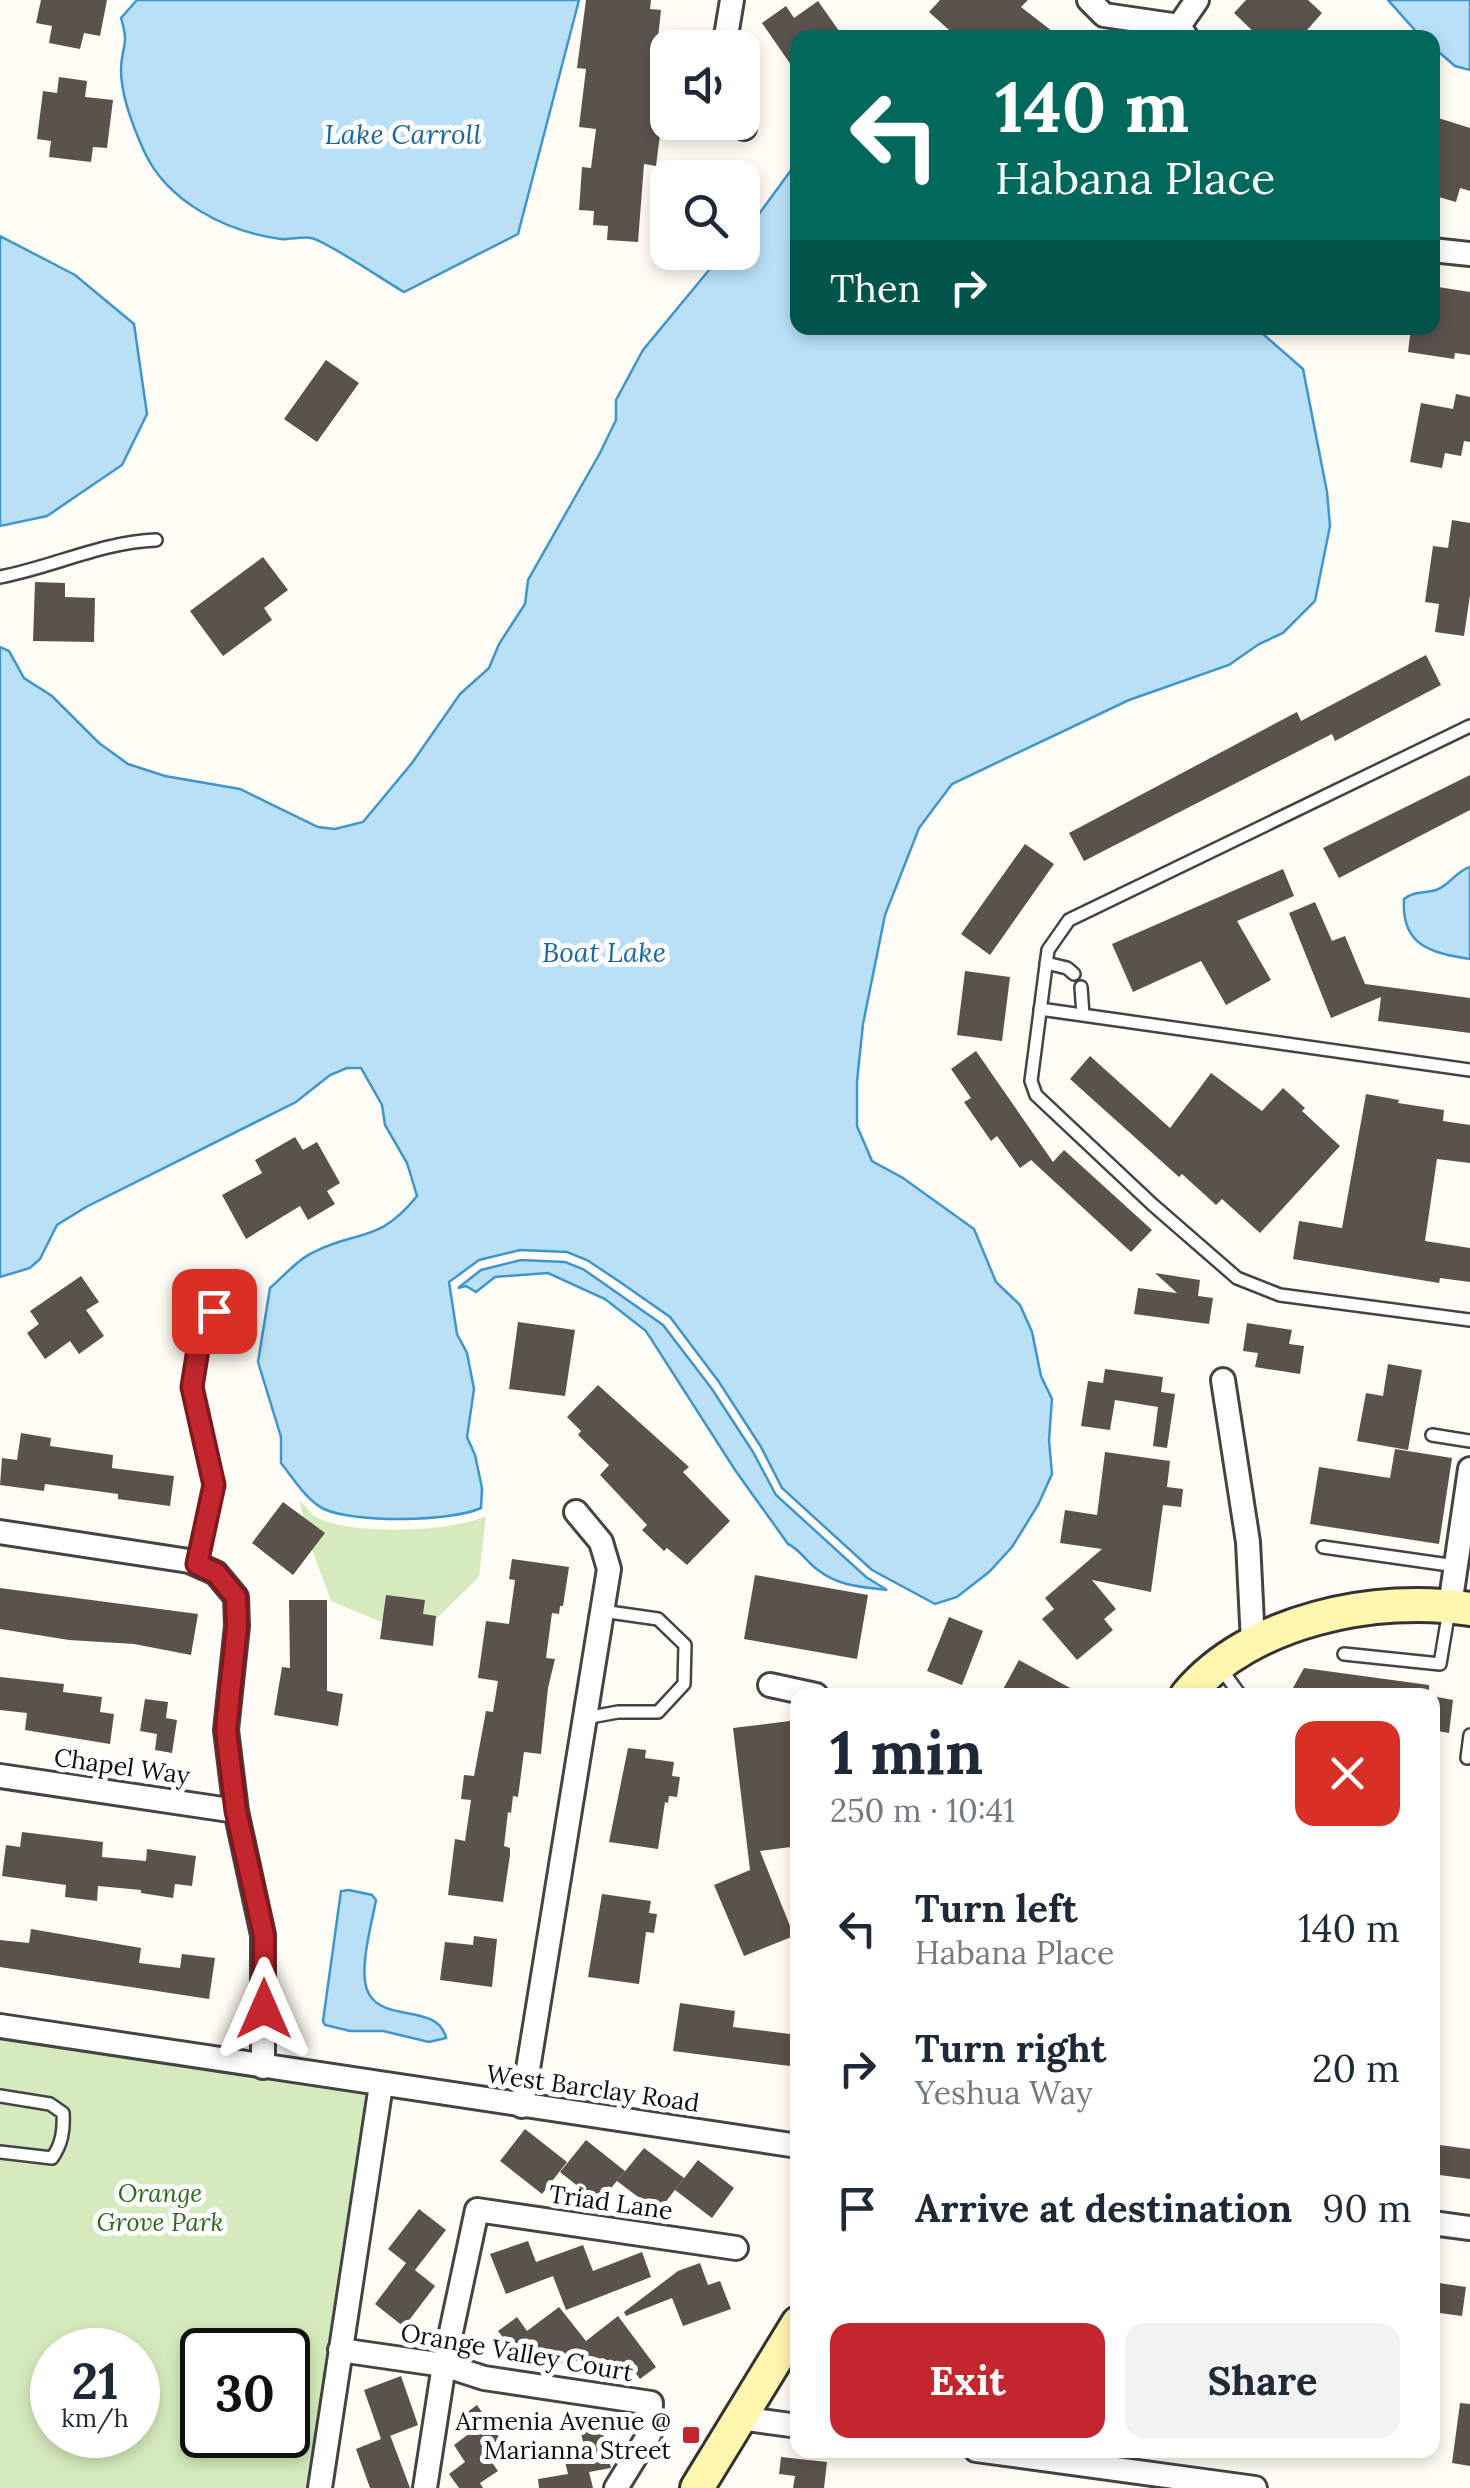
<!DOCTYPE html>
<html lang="en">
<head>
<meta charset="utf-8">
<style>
	body { margin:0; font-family:Lora,serif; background:#f2f2f3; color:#1f2937; height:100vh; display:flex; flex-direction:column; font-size:38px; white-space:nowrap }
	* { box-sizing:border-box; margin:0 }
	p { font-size:32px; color:#747a83 }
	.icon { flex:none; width:55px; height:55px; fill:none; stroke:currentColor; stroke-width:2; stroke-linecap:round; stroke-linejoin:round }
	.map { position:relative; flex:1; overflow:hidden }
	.drawer { position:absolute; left:790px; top:1688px; width:650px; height:770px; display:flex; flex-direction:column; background:#fff; border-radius:20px; box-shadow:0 5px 15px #0003 }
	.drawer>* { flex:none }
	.guide { position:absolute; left:790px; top:30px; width:650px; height:305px; border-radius:20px; box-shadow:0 5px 15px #0003; background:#00695c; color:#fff; overflow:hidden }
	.tools { position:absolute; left:650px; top:30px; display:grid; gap:20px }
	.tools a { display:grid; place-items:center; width:110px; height:110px; border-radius:20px; background:#fff; box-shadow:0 5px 15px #0003; font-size:50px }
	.speed { position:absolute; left:30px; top:2328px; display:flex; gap:20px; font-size:50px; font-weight:700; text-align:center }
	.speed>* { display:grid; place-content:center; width:130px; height:130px; border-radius:50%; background:#fff; box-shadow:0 5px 15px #0003; line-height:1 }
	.speed small { font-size:25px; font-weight:400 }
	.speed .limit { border:5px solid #111; border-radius:15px; background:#fff; color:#111 }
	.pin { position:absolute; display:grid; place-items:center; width:85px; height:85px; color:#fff; margin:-42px; border-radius:20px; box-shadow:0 5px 15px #0006 }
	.me { position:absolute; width:110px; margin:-55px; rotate:0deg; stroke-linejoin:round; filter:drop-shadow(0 0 8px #0008) }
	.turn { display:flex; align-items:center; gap:35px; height:210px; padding:0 40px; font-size:45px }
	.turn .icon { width:130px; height:130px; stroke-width:2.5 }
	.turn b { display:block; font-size:70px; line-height:85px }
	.then { display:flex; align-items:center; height:95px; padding:0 40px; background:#0003; gap:20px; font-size:38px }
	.round { display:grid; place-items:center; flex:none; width:105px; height:105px; border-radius:20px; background:#f2f2f3 }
	.headline { display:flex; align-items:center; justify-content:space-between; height:170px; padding:0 40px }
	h1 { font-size:60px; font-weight:700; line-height:75px }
	.primary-button { display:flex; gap:20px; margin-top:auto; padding:20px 40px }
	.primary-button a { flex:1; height:115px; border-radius:20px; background:#c4262e; color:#fff; font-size:40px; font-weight:700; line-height:115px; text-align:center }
	.primary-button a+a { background:#f2f2f3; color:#1f2937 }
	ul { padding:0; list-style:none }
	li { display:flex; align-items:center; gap:30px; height:140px; padding:0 40px }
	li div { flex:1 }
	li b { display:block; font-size:38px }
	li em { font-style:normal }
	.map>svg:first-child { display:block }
	.green { fill:#d5ebbd; fill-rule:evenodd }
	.water { fill:#b9e0f7; stroke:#3f96cf; stroke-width:2.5 }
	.building { fill:#5a524d }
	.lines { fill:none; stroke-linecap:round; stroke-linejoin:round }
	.service-casing { stroke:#444; stroke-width:16 }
	.minor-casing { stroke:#444; stroke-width:28 }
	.secondary-casing { stroke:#333; stroke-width:38 }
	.service { stroke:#fff; stroke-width:11 }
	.minor { stroke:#fff; stroke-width:22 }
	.secondary { stroke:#fff6b0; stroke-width:32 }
	.route-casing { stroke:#7f191e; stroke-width:25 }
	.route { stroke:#c4262e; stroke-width:18 }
	.poi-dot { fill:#c4262e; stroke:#fff; stroke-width:4 }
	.labels { text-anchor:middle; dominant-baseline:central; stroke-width:10; stroke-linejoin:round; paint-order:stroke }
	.street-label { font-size:25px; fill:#111; stroke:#fff }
	.park-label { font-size:25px; font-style:italic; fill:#2f6b1f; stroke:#fff }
	.poi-label { font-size:25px; fill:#111; stroke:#fff; text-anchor:end }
	.water-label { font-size:28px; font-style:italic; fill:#1768a6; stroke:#fff }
</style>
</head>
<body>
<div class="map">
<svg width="1470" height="2488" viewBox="0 0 1470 2488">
	<rect width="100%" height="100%" fill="#fffdf5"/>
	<path class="green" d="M299,1500C305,1505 310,1513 316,1517C350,1536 452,1532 486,1516L479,1577L435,1620L386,1624L331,1601L310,1544Z
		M0,2036L367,2092L307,2488H0ZM52,2350H138V2435H52ZM202,2350H288V2435H202Z"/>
	<path class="water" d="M137,0H579L518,234L404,292C386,282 327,241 311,238C302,236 290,240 281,239C227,232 167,202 144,151C134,129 121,95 121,70C121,46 130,47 121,18Z
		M1388,0H1470V70L1455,66L1433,47L1432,38L1421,37Z
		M797,162L798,328H1256L1303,369L1327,492L1330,526L1315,601L1283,633L1259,644L1229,665L1129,700L952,784L919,828L885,915L863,1024L857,1081V1126L872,1161L903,1178L974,1229L996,1282L1020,1305L1032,1332L1041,1376L1052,1399L1049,1440L1052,1474L1038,1505L1012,1547L989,1572L957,1597L935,1604L872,1570L782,1488L761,1447L719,1382L670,1317L620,1282L587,1260L567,1252L520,1250L479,1260L449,1282L457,1334L467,1353L474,1389L467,1437L475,1455L482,1488L481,1508C451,1522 354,1523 324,1509C307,1501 293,1478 281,1463V1437L258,1362L270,1288C284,1276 298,1259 314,1252C360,1229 378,1244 417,1196L407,1163L385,1125L382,1105L361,1068H347L330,1075L296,1102L86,1207L57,1225L40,1259L30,1268L0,1277V647L9,651L24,678L52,696L99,743L128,764L165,776L240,789L318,827L335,829L363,822L412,763L460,694L489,668L499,644L525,604L528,580L600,453L616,420V400L643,350L714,264L726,253L742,252L743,236Z
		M0,236L75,275L134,324L147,414L122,465L47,516L0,526Z
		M1470,867V959C1430,953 1401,945 1404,899C1416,890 1423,894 1436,890C1449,886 1456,871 1470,867Z
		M521,1260L565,1262L583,1269L663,1325L712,1389L753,1452L776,1495L866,1577L887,1590C862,1587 838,1586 818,1570C806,1562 801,1550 788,1544L735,1470L646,1331L605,1299L548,1273L495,1277L476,1292L466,1286L458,1288L481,1270Z
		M349,1890L372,1895L376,1900C372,1923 357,1974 369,1994C385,2023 438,2003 446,2038L429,2042L383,2031H350L325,2025L323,2021L341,1891Z"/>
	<path class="building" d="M41,0H107L100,36L84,33L80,49L49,43L52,26L36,23Z
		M586,0H651L650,9L661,10L658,38L668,39V71L656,166L644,164L638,242L607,240L608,226L593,225L594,211L579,210L582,167L591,168L596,129L579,127L586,69L577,68Z
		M940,0H1028L1021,7L1061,38H958L929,12Z
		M1246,0H1308L1322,13L1300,38H1260L1234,13Z
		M818,1L844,38H798V75L762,23L786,6L794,18Z
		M59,77L87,81L85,97L113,100L107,148L93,147L91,162L49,157L51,141L37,139L43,91L57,93Z
		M1432,116L1470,128V191L1460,188L1456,202L1432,195Z
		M1432,286L1470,292V355L1455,353L1454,359L1408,352L1411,328H1432Z
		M326,360L359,383L317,442L284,419Z
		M1456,394L1470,397V442L1464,441L1461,456L1445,453L1442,468L1410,462L1421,403L1453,409Z
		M1452,520L1470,523V595L1464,636L1435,632L1439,604L1425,602L1433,546L1448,548Z
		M263,557L288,590L264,608L272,620L223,656L190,611Z
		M35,582L65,583V597L95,598L94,642L33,641Z
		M1426,655L1441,685L1335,741L1332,734L1084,861L1069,833L1297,712L1301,721Z
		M1470,775V810L1339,878L1323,848Z
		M1025,844L1054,864L990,955L961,934Z
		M1283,869L1294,896L1237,921L1271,980L1226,1005L1201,961L1133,992L1112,944Z
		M1315,902L1332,941L1345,936L1365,984L1470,998V1033L1378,1021L1381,997L1331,1018L1289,913Z
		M965,971L1010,977L1002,1041L957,1035Z
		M976,1051L1053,1162L1064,1150L1152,1230L1131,1252L1031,1160L1020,1168L997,1136L991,1141L964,1102L971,1098L951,1069Z
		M1090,1056L1170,1128L1211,1073L1262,1111L1283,1088L1305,1108L1302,1111L1340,1146L1260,1233L1222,1199L1216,1205L1182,1174L1179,1177L1070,1079Z
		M1366,1094L1399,1100L1398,1103L1444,1110L1443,1121L1470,1125V1163L1437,1159L1425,1241L1470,1248V1282L1440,1278L1439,1283L1293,1259L1299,1221L1342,1228Z
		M295,1137L303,1150L317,1142L340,1183L327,1191L335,1204L308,1220L300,1206L246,1239L222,1195L262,1173L255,1160Z
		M1155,1273L1200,1280L1198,1296L1213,1298L1209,1324L1134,1314L1138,1288L1177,1293Z
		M81,1276L99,1302L86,1310L104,1336L79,1354L70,1341L45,1359L27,1333L39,1324L30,1311Z
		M518,1322L575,1330L565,1396L509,1389Z
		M1247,1323L1292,1330L1289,1344L1304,1346L1300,1374L1255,1367L1258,1353L1243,1351Z
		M1388,1364L1422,1370L1408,1450L1357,1441L1366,1393L1383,1396Z
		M1105,1369L1163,1377L1161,1392L1175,1394L1167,1448L1153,1446L1158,1407L1115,1400L1110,1430L1081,1426L1088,1381L1103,1383Z
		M598,1385L689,1467L683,1472L730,1521L687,1565L667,1548L664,1551L642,1530L647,1525L600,1475L609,1465L578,1435L581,1431L567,1417Z
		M21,1433L51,1438L50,1446L113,1455L112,1468L174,1476L170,1506L118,1499V1494L45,1484L44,1491L0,1485L2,1458L17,1460Z
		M1395,1449L1452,1458L1439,1544L1310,1524L1319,1467L1390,1478Z
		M1105,1452L1170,1461L1167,1487L1183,1489L1181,1507L1163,1505L1151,1592L1092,1580L1116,1609L1104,1619L1113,1630L1077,1660L1042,1619L1054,1609L1045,1598L1102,1549L1060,1543L1065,1510L1097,1515Z
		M283,1502L325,1533L293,1575L252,1543Z
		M512,1559L569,1567L563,1606H560L559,1614L552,1613L546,1658L555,1659L548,1688L541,1754L524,1752L518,1797L513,1796L511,1813L508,1812L504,1846L510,1848V1855L503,1902L448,1895L455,1839L465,1841L471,1800L461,1799L464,1775L474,1776L486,1711L493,1712L498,1681L478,1678L486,1621L509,1624L515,1580L509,1579Z
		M755,1575L868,1595L857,1659L744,1639Z
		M0,1588L198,1614L191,1655L134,1644L69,1640L0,1629Z
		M386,1595L425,1600L423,1614L436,1616L433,1646L380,1639Z
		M289,1600H327V1691L343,1694L338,1726L274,1715L282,1667L290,1668Z
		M949,1617L983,1631L962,1685L927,1671Z
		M1019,1660L1083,1695H1000Z
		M1304,1668L1429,1685V1695H1289Z
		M0,1677L64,1684L63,1692L102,1697L100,1712L114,1714L110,1744L25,1730L27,1713L0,1710Z
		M1432,1696L1453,1700L1449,1733L1432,1730Z
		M145,1699L168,1702L166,1718L177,1720L172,1753L155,1750L157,1734L140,1731Z
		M798,1720V1846L760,1851L794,1936L744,1956L714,1885L750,1870L733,1728Z
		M628,1748L646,1750L645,1758L674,1762L672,1776L680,1777L677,1797L669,1796L668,1803L665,1802L658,1849L609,1842Z
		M22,1832L103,1842L102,1857L146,1861L147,1849L196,1856L192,1886L175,1884L173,1898L141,1893V1890L98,1886L97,1901L65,1897L66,1885L2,1876L6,1845L20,1847Z
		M602,1894L651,1901L649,1913L657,1914L654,1933L646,1932L639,1984L588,1977Z
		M31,1929L141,1948L139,1963L180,1968L182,1954L215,1958L209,1999L0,1967V1940L29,1943Z
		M474,1936L497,1939L492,1987L440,1980L445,1942L473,1945Z
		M680,2003L735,2011L733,2027L798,2035V2067L673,2051Z
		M525,2129L567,2162L542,2194L500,2161Z
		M586,2140L625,2171L599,2203L560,2172Z
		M1432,2144L1470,2149V2179L1432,2174Z
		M644,2148L684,2178L658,2212L617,2181Z
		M698,2160L734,2188L712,2218L675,2190Z
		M419,2209L446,2230L415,2270L388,2249Z
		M528,2241L536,2262L583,2245L593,2271L642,2252L651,2277L566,2310L553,2276L506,2294L490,2254Z
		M406,2263L435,2286L404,2327L375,2304Z
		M700,2263L708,2285L720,2281L731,2309L683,2326L672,2298L626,2316L624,2312L678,2271Z
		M1432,2282L1466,2287L1462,2316L1432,2312Z
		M559,2307L586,2341L618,2316L656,2367L640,2379L629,2364L613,2377L597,2357L582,2368L572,2355L556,2367L543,2351L524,2365L498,2331L517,2317L527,2331Z
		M401,2376L418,2425L382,2439L390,2435L410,2488H370L356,2449L381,2439L364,2390Z
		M1460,2403L1470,2404V2466L1452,2463Z
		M477,2405L503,2443L486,2454L498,2471L480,2483L483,2488H459L449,2474L465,2462L454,2445L470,2433L459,2418Z
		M601,2424L611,2468L589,2472L593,2488H539L538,2479L568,2474L563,2453L585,2450L580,2429Z
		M781,2457L827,2462L824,2488H793L795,2476L779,2474Z"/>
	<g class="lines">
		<defs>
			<path id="service" d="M0,577C53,567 102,542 156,540
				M1470,726L1069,920L1048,950L1031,1081L1036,1095L1153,1205L1237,1278L1280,1295L1470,1320
				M1046,963L1067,968L1074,974
				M1081,987L1083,1015
				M1040,1009L1470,1070
				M1432,1435L1470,1441
				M1323,1547L1456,1566
				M197,1564L214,1485L192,1387L199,1343L229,1279
				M1344,1654L1440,1664L1449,1610
				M1222,1670L1240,1695
				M585,1718L618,1712H658L684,1684L685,1645L658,1619L602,1611
				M1467,1758L1470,1735
				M0,2096L50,2104L63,2113C64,2130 62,2144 52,2158L0,2152"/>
			<path id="minor" d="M1089,0L1104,15L1179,26L1187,38
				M1179,26L1197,0
				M724,48L732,0
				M741,122L744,128
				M1432,250L1470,254
				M1223,1380L1248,1542L1253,1643
				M0,1532L189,1561L216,1573L236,1597L237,1626L226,1730L236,1811L263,1935V2067
				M1450,1606L1470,1469
				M770,1685L816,1695
				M0,1776L236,1811
				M0,2026L798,2146
				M522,2106L609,1569L601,1542L576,1512
				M1432,2223L1470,2228
				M340,2350L444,2365L484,2378L651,2403L650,2433L616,2488
				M740,2418L798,2426
				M976,2450L1255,2488
				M320,2488L381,2085
				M425,2488L444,2365L477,2210L736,2248"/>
			<path id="secondary" d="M1187,1695C1249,1620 1377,1594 1470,1609
				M697,2488L798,2323"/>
		</defs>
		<use href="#service" class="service-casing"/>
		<use href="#minor" class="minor-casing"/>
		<use href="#secondary" class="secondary-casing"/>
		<use href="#service" class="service"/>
		<use href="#minor" class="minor"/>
		<use href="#secondary" class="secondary"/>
	</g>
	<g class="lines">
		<defs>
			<path id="route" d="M214,1311L199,1343L192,1387L214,1485L197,1564L216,1573L236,1597L237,1626L226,1730L236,1811L264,1935V2009"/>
		</defs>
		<use href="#route" class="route-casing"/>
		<use href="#route" class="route"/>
	</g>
	<rect class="poi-dot" x="681" y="2425" width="20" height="20" rx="5"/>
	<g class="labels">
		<g class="street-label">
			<text transform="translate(122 1766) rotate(8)">Chapel Way</text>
			<text transform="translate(593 2088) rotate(8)">West Barclay Road</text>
			<text transform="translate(611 2202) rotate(8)">Triad Lane</text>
			<text transform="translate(517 2352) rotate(10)">Orange Valley Court</text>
		</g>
		<g class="park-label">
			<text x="160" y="2193">Orange<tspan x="160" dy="29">Grove Park</tspan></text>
		</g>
		<g class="poi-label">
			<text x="671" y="2421">Armenia Avenue @<tspan x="671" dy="29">Marianna Street</tspan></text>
		</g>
		<g class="water-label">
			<text x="403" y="134">Lake Carroll</text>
			<text x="604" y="952">Boat Lake</text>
		</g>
	</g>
</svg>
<div class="tools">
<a><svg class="icon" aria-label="sound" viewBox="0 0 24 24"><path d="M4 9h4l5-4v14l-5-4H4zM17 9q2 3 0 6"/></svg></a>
<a><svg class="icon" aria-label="search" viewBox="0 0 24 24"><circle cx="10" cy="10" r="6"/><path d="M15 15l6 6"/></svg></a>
</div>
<div class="speed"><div>21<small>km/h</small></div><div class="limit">30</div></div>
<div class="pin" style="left:214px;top:1311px;background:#d93025"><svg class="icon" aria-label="arrive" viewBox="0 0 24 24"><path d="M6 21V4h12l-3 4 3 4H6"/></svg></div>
<svg class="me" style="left:264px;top:2009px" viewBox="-20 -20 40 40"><path d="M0-17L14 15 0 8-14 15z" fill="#c4262e" stroke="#fff" stroke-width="4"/></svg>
<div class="guide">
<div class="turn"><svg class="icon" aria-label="left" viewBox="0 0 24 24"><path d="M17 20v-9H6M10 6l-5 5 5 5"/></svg><div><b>140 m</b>Habana Place</div></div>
<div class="then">Then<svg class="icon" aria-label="right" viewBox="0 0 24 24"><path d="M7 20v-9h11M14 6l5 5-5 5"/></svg></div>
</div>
<section class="drawer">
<div class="headline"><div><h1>1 min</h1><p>250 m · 10:41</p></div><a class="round" style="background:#d93025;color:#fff"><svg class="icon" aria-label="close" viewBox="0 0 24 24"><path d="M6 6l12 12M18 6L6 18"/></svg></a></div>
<ul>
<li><svg class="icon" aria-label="left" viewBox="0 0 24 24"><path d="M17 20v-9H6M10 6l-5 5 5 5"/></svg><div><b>Turn left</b><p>Habana Place</p></div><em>140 m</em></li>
<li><svg class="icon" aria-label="right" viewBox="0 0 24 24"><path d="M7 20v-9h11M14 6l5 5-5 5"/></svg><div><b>Turn right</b><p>Yeshua Way</p></div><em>20 m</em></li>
<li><svg class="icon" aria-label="arrive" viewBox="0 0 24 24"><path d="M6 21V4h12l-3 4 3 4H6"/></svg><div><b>Arrive at destination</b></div><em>90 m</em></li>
</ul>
<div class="primary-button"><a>Exit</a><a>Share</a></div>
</section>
</div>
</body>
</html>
